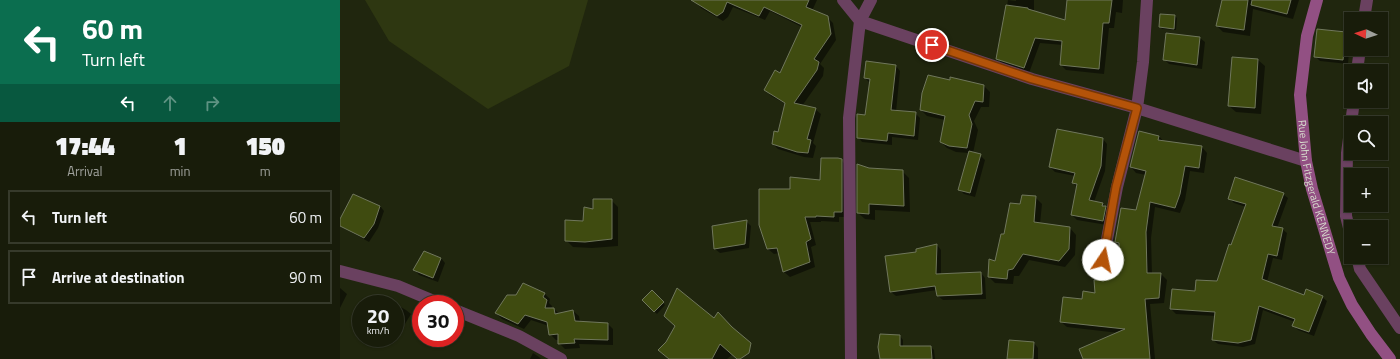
<!DOCTYPE html>
<html lang="en">
<head>
<meta charset="utf-8">
<style>
	body { margin:0; font-family:"Titillium Web",sans-serif; background:#212513; color:#f1f3f6; height:100vh; display:flex; flex-direction:column; font-size:15px; white-space:nowrap }
	* { box-sizing:border-box; margin:0 }
	p { font-size:13px; color:#9fa19c }
	.icon { flex:none; width:22px; height:22px; fill:none; stroke:currentColor; stroke-width:2; stroke-linecap:round; stroke-linejoin:round }
	.map { position:relative; flex:1; overflow:hidden }
	.details { display:flex; flex-direction:column; background:#181c0a; width:340px }
	.details>* { flex:none }
	.top-card { background:#0b6e4f; color:#fff; overflow:hidden }
	.needle { width:26px; rotate:274deg }
	.buttons { position:absolute; left:1004px; top:12px; display:grid; gap:8px }
	.buttons a { display:grid; place-items:center; width:44px; height:44px; border-radius:0px; background:#181c0a; box-shadow:0 1px 3px #0004,0 0 0 1px #363a2b; font-size:20px }
	.speed { position:absolute; left:12px; top:295px; display:flex; gap:8px; font-size:20px; font-weight:700; text-align:center }
	.speed>* { display:grid; place-content:center; width:52px; height:52px; border-radius:50%; background:#181c0a; box-shadow:0 1px 3px #0004,0 0 0 1px #363a2b; line-height:1 }
	.speed small { font-size:10px; font-weight:400 }
	.speed .limit { border:6px solid #d22; background:#fff; color:#111 }
	.pin { position:absolute; display:grid; place-items:center; width:34px; height:34px; color:#fff; margin:-17px; border:2px solid #fff; border-radius:50%; box-shadow:0 1px 4px #0007 }
	.me { position:absolute; width:44px; margin:-22px; rotate:11deg; stroke-linejoin:round; filter:drop-shadow(0 0 3px #0008) }
	.turn { display:flex; align-items:center; gap:14px; height:84px; padding:0 16px; font-size:18px }
	.turn .icon { width:52px; height:52px; stroke-width:2.5 }
	.turn b { display:block; font-size:28px; line-height:34px }
	.lanes { display:flex; align-items:center; height:38px; padding:0 16px; background:#0003; justify-content:center; gap:20px; direction:ltr }
	.lanes .off { opacity:.35 }
	.eta { display:flex; justify-content:space-evenly; align-items:center; height:68px; text-align:center }
	.eta b { font-size:24px; font-weight:800; line-height:28px }
	ul { padding:0; list-style:none }
	li { display:flex; align-items:center; gap:12px; height:54px; margin:0 8px 6px; padding:0 8px; border:2px solid #363a2b; border-radius:0px }
	li div { flex:1 }
	li b { display:block; font-size:15px }
	li em { font-style:normal }
	main { display:flex; flex:1; min-height:0 }
	.map>svg:first-child { display:block }
	.green { fill:#2e3711 }
	.shadow { fill:#0007 }
	.building { fill:#3f4b10; stroke:#70775c }
	.lines { fill:none; stroke-linecap:round; stroke-linejoin:round }
	.street { stroke:#6a4160; stroke-width:12 }
	.secondary { stroke:#925083; stroke-width:12 }
	.route-casing { stroke:#753606; stroke-width:10 }
	.route { stroke:#b45309; stroke-width:7 }
	.labels { text-anchor:middle; dominant-baseline:central; stroke-width:4; stroke-linejoin:round; paint-order:stroke }
	.street-label { font-size:11px; fill:#d8ddce; stroke:#171c05 }
</style>
</head>
<body>
<main>
<section class="details">
<div class="top-card">
<div class="turn"><svg class="icon" aria-label="left" viewBox="0 0 24 24"><path d="M17 20v-9H6M10 6l-5 5 5 5"/></svg><div><b>60 m</b>Turn left</div></div>
<div class="lanes"><svg class="icon" aria-label="left" viewBox="0 0 24 24"><path d="M17 20v-9H6M10 6l-5 5 5 5"/></svg><svg class="icon off" aria-label="ahead" viewBox="0 0 24 24"><path d="M12 20V5M6 11l6-6 6 6"/></svg><svg class="icon off" aria-label="right" viewBox="0 0 24 24"><path d="M7 20v-9h11M14 6l5 5-5 5"/></svg></div>
</div>
<div class="eta">
<div><b>17:44</b><p>Arrival</p></div>
<div><b>1</b><p>min</p></div>
<div><b>150</b><p>m</p></div>
</div>
<ul>
<li><svg class="icon" aria-label="left" viewBox="0 0 24 24"><path d="M17 20v-9H6M10 6l-5 5 5 5"/></svg><div><b>Turn left</b></div><em>60 m</em></li>
<li><svg class="icon" aria-label="arrive" viewBox="0 0 24 24"><path d="M6 21V4h12l-3 4 3 4H6"/></svg><div><b>Arrive at destination</b></div><em>90 m</em></li>
</ul>
</section>
<div class="map">
<svg width="1060" height="359" viewBox="0 0 1060 359">
	<rect width="100%" height="100%" fill="#20260e"/>
	<path class="green" d="M25,0H248L229,66L148,109L49,41Z"/>
	<path class="shadow" d="M357,0H477L472,11L487,17L493,23L496,40L480,64L484,68L483,76L462,106L475,109L481,114L473,143L476,146L473,158L464,157L438,149L433,144L439,133L446,104L431,96L426,90L440,74L462,27L430,11L425,20L393,7L388,17L383,21L361,8L356,2Z
		M668,0L676,1V0H694V12L726,21L728,0H783L782,13L776,12L774,28H769L764,74L726,70L721,65L723,45L700,43L689,73L663,64L658,59Z
		M883,0H959L953,19L913,9L910,36L883,32L877,26Z
		M835,16L837,18L836,30L822,29L820,27Z
		M1005,33L1010,38L1008,64L980,61L975,56Z
		M827,34L860,38L865,42L862,69L829,64L825,60Z
		M892,58L918,60L925,66L921,114L896,112L889,106Z
		M556,66L560,71L556,112L575,113L580,118L578,140L552,137V145L522,142L518,137L526,116L530,83L525,78Z
		M611,78L644,86L650,92L649,107H641L634,121L638,130L633,153L640,155L645,160L635,197L624,194L619,189L629,153L616,152L607,148L601,142L605,120L587,116L581,110L611,82Z
		M819,136L824,142L862,147L867,153L864,173L850,171L845,200L840,213L815,207L811,238L812,274H821L827,280L824,303L810,304L815,359H744L779,333L727,327L721,322L743,301L756,294L759,280L781,272V246L776,242L796,211L806,175L796,173L791,167Z
		M763,139L767,144L765,171L754,202L763,204L767,208V225L737,220L732,215L738,188L733,183L735,176L715,172L710,167Z
		M501,160L507,166V217H499V222L481,221V222H470L476,245L471,247L475,267L450,277L444,272L439,253L434,254L428,249L451,190L481,181Z
		M529,169L562,171L569,178L570,212L535,210V220L525,219L518,213Z
		M943,194L948,198L937,228L942,229L947,233L942,260L933,258L927,282L965,296L982,297L987,301L974,336L958,330L954,326L955,322L923,310L915,344L903,347L878,344L873,340L876,316L836,314L831,309L856,292L878,282L906,207L894,203L889,198Z
		M695,197L702,204L700,224L730,228L736,235L735,255L725,267L689,260L679,276H674L673,284L655,283L649,277L656,262L664,235L681,205Z
		M271,200L278,207V246L252,248L233,247L226,240L244,222L254,210Z
		M40,206L44,211L38,228L29,242L0,226V221Z
		M407,222L411,226L409,248L380,253L375,249Z
		M597,245L601,250V275L641,273L645,278L646,299L603,300L598,296L597,290L556,296L551,292L578,252Z
		M85,252L101,258L105,263L98,282L79,275L75,270Z
		M184,285L205,294L210,299L209,303L212,306L211,309H214L219,314L233,311L239,316L240,322L268,324L273,329V345L239,344L240,348L225,349L219,343V340H216L210,334L209,326L191,320L184,329L162,319L156,313L176,296Z
		M0,288L7,294L0,308Z
		M312,292L325,305L317,314L303,300Z
		M40,296L66,310L71,314L54,342L46,338H55V304H35Z
		M374,319L407,342L387,359H329L319,350L327,342L336,326Z
		M560,336L563,340V347H591L594,350L595,359H541Z
		M694,343L698,348V359H668Z
		M193,353L199,357L201,359H190Z"/>
	<path class="building" d="M351,0H469L466,7L488,16L491,34L474,59L479,62L477,70L454,103L476,108L467,139L471,140L468,153L457,152L432,144L434,131L438,132L445,103L424,90L435,70L440,73L462,25L424,7L419,16L387,2L383,12L377,16Z
		M727,0H772L769,23H763L759,69L720,65L722,41L695,38L684,68L656,59L666,5L688,8V9L725,20Z
		M882,0H908L904,30L876,26Z
		M912,0H951L947,14L911,5Z
		M820,14L835,15L834,29L819,27Z
		M977,29L1006,32L1003,60L974,57Z
		M826,33L860,37L857,65L823,60Z
		M892,57L918,59L915,108L888,106Z
		M526,61L556,65L551,110L576,112L574,136L548,133L547,141L517,138V114L525,115L530,79L524,78Z
		M588,75L610,80V77L644,85L643,102L635,101L629,115L632,124L627,148L609,146L600,142L605,116L580,110L582,93Z
		M717,129L763,138L761,166L749,200L763,203L762,206H766L763,221L731,215L737,184L732,183L735,173L709,167Z
		M799,131L819,136L818,140L862,146L859,168L845,166L840,194L835,208L810,202L806,232L807,273H821L819,298L805,299L810,359H743L739,349L785,329L720,322L723,297L742,299L743,291L755,293L754,280H758L757,274L780,271L779,243L775,242L781,208L796,210L806,171L790,167Z
		M629,151L641,154L630,193L618,190Z
		M481,158H498L502,159V212H494V217L476,216V217H465L471,239L466,242L470,262L443,272L437,248L427,249L419,225V189H450V177L480,180Z
		M517,164L529,168L563,170L564,206L529,204V214L517,213Z
		M895,177L944,193L932,226L943,228L937,256L928,254L922,279L964,295L966,289L983,296L969,332L952,326L955,319L919,306L911,340L898,343L872,340L875,312L830,309L832,289L855,291L856,280L877,281L889,244L891,245L906,204L888,199Z
		M13,194L40,206L34,224L24,238L0,226V219Z
		M682,195L696,196L694,222L730,227L729,249L719,261L683,254L673,269L668,270L667,279L648,277L649,259L655,261L661,234H664L670,203L680,204Z
		M253,199H272V239L245,242L225,241V220L243,221L244,207L253,209Z
		M407,220L405,244L374,249L372,226Z
		M597,244L596,274L641,272L642,294L597,296L595,286L550,292L545,256L576,252V249Z
		M84,251L101,258L93,278L73,270Z
		M183,283L205,293L203,297L207,300L205,308H214L215,314L233,310L235,321L268,323V340L234,339L235,343L218,344V334L209,335L207,322L185,315L178,324L155,313L167,295H176Z
		M337,288L374,318L378,312L392,327L411,343L409,353L400,359H397L380,344L372,359H329L318,350L326,342L335,326L324,316Z
		M312,290L324,302L314,312L302,300Z
		M540,334L560,335V346H591L592,359H540L538,347Z
		M669,340L694,342L693,359H667Z"/>
	<g class="lines">
		<path class="street" d="M503,0L520,21L692,79L797,108L966,161
			M1024,19L1027,0
			M1017,71L1020,49
			M1011,236L1006,216L1007,153L1014,101
			M1017,257L1020,269L1060,328
			M763,260L777,187L797,108L803,62L807,0
			M0,271L58,286L101,304
			M115,310L179,336L221,359
			M511,359L509,118L520,21L531,0"/>
		<path class="secondary" id="s1" d="M977,0L967,36L960,95L966,161L972,189L999,278L1012,305L1031,334L1050,359"/>
	</g>
	<g class="lines">
		<defs>
			<path id="route" d="M592,45L692,79L797,108L776,187L763,260"/>
		</defs>
		<use href="#route" class="route-casing"/>
		<use href="#route" class="route"/>
	</g>
	<g class="labels">
		<g class="street-label">
			<text stroke="none"><textPath href="#s1" startOffset="191">Rue John Fitzgerald KENNEDY</textPath></text>
		</g>
	</g>
</svg>
<div class="buttons">
<a><svg class="needle" viewBox="-14 -14 28 28"><path d="M0-13l5 13h-10z" fill="#e53935"/><path d="M0 13l5-13h-10z" fill="#9fa19c"/></svg></a>
<a><svg class="icon" aria-label="sound" viewBox="0 0 24 24"><path d="M4 9h4l5-4v14l-5-4H4zM17 9q2 3 0 6"/></svg></a>
<a><svg class="icon" aria-label="search" viewBox="0 0 24 24"><circle cx="10" cy="10" r="6"/><path d="M15 15l6 6"/></svg></a>
<a>+</a>
<a>−</a>
</div>
<div class="speed"><div>20<small>km/h</small></div><div class="limit">30</div></div>
<div class="pin" style="left:592px;top:45px;background:#d93025"><svg class="icon" aria-label="arrive" viewBox="0 0 24 24"><path d="M6 21V4h12l-3 4 3 4H6"/></svg></div>
<svg class="me" style="left:763px;top:260px" viewBox="-20 -20 40 40"><circle r="19" fill="#fff"/><path d="M0-13L10 11 0 6-10 11z" fill="#b45309"/></svg>
</div>
</main>
</body>
</html>
